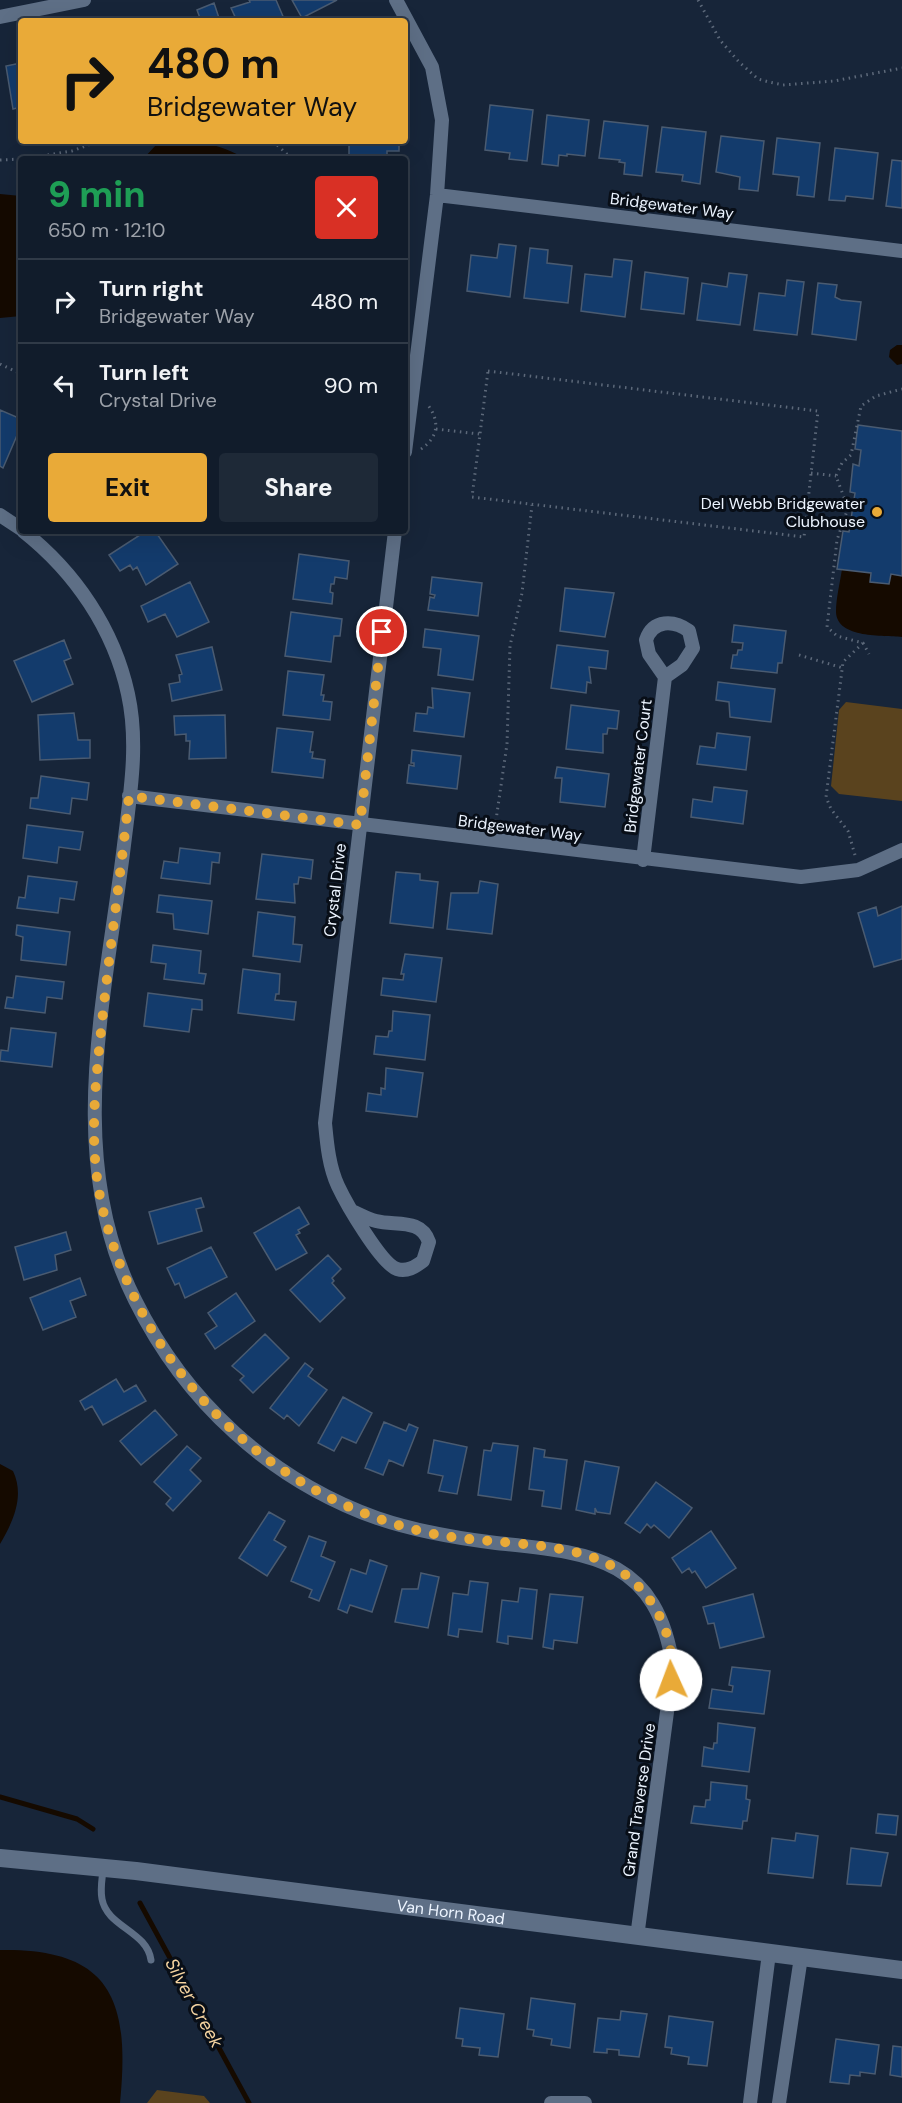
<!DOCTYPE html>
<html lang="en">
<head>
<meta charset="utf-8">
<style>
	body { margin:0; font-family:"DM Sans",sans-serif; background:#1e2937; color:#f1f3f6; height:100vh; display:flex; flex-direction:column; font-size:22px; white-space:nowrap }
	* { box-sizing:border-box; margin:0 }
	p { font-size:20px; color:#9ca1a9 }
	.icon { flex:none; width:33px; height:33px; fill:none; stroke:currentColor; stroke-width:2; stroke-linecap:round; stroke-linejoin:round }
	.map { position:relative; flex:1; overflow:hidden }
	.sheet { position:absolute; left:18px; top:156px; width:390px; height:378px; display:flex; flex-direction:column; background:#111c2b; border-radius:6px; box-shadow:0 6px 24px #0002,0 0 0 2px #303a47 }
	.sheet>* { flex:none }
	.hud { position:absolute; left:18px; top:18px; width:390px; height:126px; border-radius:6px; box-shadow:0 6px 24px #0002,0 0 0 2px #303a47; background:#e9aa38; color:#111; overflow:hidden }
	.pin { position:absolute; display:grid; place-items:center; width:51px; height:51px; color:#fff; margin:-26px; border:3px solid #fff; border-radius:50%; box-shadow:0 2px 6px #0007 }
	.me { position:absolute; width:66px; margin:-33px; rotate:358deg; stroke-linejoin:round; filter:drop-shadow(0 0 4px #0008) }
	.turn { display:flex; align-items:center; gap:21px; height:126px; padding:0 30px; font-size:27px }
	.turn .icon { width:78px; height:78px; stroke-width:2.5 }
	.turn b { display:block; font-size:42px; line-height:51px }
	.round { display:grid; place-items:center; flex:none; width:63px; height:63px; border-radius:6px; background:#1e2937 }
	.headline { display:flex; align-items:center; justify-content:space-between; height:102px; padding:0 30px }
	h1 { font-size:36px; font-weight:800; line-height:45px; color:#1e9e55 }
	.cta { display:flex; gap:12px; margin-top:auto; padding:12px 30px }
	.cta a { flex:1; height:69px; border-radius:6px; background:#e9aa38; color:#111; font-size:24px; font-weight:800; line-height:69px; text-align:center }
	.cta a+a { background:#1e2937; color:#f1f3f6 }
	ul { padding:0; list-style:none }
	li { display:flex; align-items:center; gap:18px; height:84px; padding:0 30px; border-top:2px solid #303a47 }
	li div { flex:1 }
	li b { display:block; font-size:22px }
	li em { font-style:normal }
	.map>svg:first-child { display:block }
	.green { fill:#5a431e }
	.water { fill:#150a00 }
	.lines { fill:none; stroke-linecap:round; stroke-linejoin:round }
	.stream { stroke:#150a00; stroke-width:5 }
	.building { fill:#133b6c; stroke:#4a5b71; stroke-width:1.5 }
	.path { stroke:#5d697a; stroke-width:3; stroke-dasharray:1.5 4.5; stroke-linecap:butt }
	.service { stroke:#5e6f86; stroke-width:7 }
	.minor { stroke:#5e6f86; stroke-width:14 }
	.tertiary { stroke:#5e6f86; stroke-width:18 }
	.route { stroke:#e9aa38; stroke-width:10; stroke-dasharray:0 18 }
	.poi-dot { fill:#e9aa38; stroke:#080e17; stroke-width:2 }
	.labels { text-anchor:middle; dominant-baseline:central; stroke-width:6; stroke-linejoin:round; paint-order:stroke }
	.street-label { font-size:16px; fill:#ecf4ff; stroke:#080e17 }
	.poi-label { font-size:16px; fill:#ecf4ff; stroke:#080e17; text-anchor:end }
	.water-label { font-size:18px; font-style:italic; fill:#f6d4a1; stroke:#080e17 }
</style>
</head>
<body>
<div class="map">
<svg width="902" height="2103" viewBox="0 0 902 2103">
	<rect width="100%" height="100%" fill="#172539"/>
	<path class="green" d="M846,702L902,709V801L839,794L831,786L839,710Z
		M157,2090L204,2096L210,2103H147Z"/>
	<path class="water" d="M167,141C197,141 219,143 246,159H143L157,144Z
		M0,194L21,196V316L0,318Z
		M897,345H902V364L897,365L889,357L890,350Z
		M842,569L902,576V637C884,635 837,639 836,612C836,598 840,583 842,569Z
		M0,1464L13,1471C25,1496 13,1522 0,1544Z
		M0,1950C113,1948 130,2002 120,2103H0Z"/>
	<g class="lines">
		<path class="stream" d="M0,1797L77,1819L93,1829
			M140,1903L249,2103"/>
	</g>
	<path class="building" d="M249,0H276L285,21H237L231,8L250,2Z
		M292,0H337L302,18Z
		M214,3L220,21H201L197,10Z
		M21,63V107L13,109L6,66Z
		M490,105L533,110L527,161L509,159L510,153L485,150Z
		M547,115L589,120L585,156L567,154V156L559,155L558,166L542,164Z
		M604,121L648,126L642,176L624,174L625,163L619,162L620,160L599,158Z
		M662,127L706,132L700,184L682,181L683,175L656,172Z
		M721,136L764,141L758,191L739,189L740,177L716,172Z
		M777,138L820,143L814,197L797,195L799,177L773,174Z
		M349,141H399V151H387V157L383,159H349Z
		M835,148L878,153L873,199L846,196L845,201L829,200Z
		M892,160L902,161V208L886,206Z
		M499,244L516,246L510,297L467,291L471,255L497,258Z
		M530,248L548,250L547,263L572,266L568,303L524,298Z
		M614,259L632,261L625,317L581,311L585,274L612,277Z
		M645,272L688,278L684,314L641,309Z
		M729,273L747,275L740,325L697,320L702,283L727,287Z
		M787,280L804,282L797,335L754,330L759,293L785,296Z
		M818,283L837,285L835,297L841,300L861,302L856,340L812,334Z
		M0,410L21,419V426L3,468L0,466Z
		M858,425L902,431V576L891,574L889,584L870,582L871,573L837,569L843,531L849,532L855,493L850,492L853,464L859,466L861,450L855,449Z
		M146,531H155L178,564L146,585L137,567L133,570L130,565L120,571L109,555Z
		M299,554L349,561L347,579L335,577L334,584H331L330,592L333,593L332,604L293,599Z
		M432,577L482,583L478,616L428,610L430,597L434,598L435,595L430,594Z
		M190,582L209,622L177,637L165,614L148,622L141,606Z
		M565,588L614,593L605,637L560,631Z
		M291,612L342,619L340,636H334L331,662L285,656Z
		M734,625L786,631L782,663H778L777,673L731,668L733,655H737L738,650H742L743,643L732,642Z
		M425,629L479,636L473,680L438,675L441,649L423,647Z
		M64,640L71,658L64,661L73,684L32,702L14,661Z
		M557,645L608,651L606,669L589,667L591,683L587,682L586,693L551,688Z
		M212,647L222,690L172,701L169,684L180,682L179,675L182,674L176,655Z
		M288,671L324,675L321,695H324L323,701L332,702L330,720L283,715Z
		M718,682L775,689L771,722L730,717L729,702L716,700Z
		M432,688L470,693L464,737L414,731L416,713L427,714L428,707L433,708Z
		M571,705L619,711L617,729L608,728L607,734H603V753L566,749Z
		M74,713L78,740H90V758L40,760L38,715Z
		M225,715L226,758L189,759L190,741H186V734L175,735L174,716Z
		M277,728L313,732L310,752H313L312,758L325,760L323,778L272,772Z
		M717,733L750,737L746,770L697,764L700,746L715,748Z
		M412,750L461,756L457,789L407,783L409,765L414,766V763H411Z
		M557,767L609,774L605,807L560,802L562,778H555Z
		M41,776L89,783L87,800L72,798L70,814L30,808L31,798H38Z
		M714,787L747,791L743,824L691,817L693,799L712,802Z
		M27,825L83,832L80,850L59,847L57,863L23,858Z
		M180,848L220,853L219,863L212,862L210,884L161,878L164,861L178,863Z
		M262,854L313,860L311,879L299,877L298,884H294L295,903L256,899Z
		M396,872L420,874V880L438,882L433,928L390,923Z
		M28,876L77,882L74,900L60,898L58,913L17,908L19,897L25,898Z
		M480,881L498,884L492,934L447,929L451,893H478Z
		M159,895L212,901L208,934L174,929L173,914L157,912Z
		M902,906V959L874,967L858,913L876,907L878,916Z
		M258,912L295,917L293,944L302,945L300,962L253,956Z
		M17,925L70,932L66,965L21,960L23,937L16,935Z
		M153,945L201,951L199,973L206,974L204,984L164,979L166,964L151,962Z
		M405,954L442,958L436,1002L381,995L383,978L403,980L404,974H401Z
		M243,969L280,974L279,994H276L275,1000L296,1002L294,1020L238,1013Z
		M16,976L64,982L62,999L47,997L45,1013L5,1008L7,997L13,998Z
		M148,993L202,1000V1010L192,1009L189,1032L144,1026Z
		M393,1011L430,1015L425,1060L374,1054L376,1036L388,1037L389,1031H392Z
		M11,1028L56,1033L52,1067L0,1061L1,1050L8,1051Z
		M386,1068L423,1073L417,1117L366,1111L368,1093L381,1095V1088L385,1089Z
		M201,1198L204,1207L196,1209L202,1231L158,1244L149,1212Z
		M299,1207L309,1224L298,1230L300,1233L296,1235L307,1253L276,1270L254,1233Z
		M66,1232L71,1250L55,1255L57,1270L24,1280L15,1247Z
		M211,1247L227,1277L185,1298L179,1283L175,1285L167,1268Z
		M328,1255L341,1269L332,1278L334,1281L332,1283L345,1298L320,1322L290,1290Z
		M80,1278L86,1295L70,1301L76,1317L43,1330L30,1298Z
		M236,1293L255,1321L215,1349L205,1334L217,1326L208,1313Z
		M265,1334L289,1358L253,1393L240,1380L244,1376L232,1366Z
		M305,1363L313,1369L308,1376L327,1390L299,1426L287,1415L284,1419L270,1408Z
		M116,1379L124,1392L136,1385L146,1401L103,1425L92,1406L85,1410L80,1401Z
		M343,1397L372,1413L356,1443L342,1437L334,1451L318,1443Z
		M155,1410L177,1435L141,1465L120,1441Z
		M384,1422L406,1431L409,1424L418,1428L403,1466L389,1460L383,1475L365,1468Z
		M434,1440L467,1447L457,1494L439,1491L443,1476L428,1473Z
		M493,1443L518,1446L511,1500L478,1495L484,1450L491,1451Z
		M187,1446L201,1458L190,1470L201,1481L173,1511L166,1504L171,1498L154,1482Z
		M534,1448L545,1450L544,1457L567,1460L561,1509L542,1506L544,1491L529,1489Z
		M585,1461L619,1467L610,1514L597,1512L595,1508V1514L576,1510Z
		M656,1482L692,1508L669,1538L654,1525L651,1528L647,1524L640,1533L625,1523Z
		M269,1512L285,1521L274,1540L286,1547L267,1576L239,1558Z
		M711,1531L736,1568L706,1588L695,1571L692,1573L689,1568L682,1573L672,1558Z
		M309,1536L326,1542L321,1556L335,1562L319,1601L309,1597L312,1590L291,1581Z
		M370,1560L387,1566L372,1612L350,1605L347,1613L338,1609L351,1569L366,1574Z
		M421,1573L439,1577L428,1628L395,1622L402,1589H418Z
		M470,1581L488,1583L482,1632L459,1629L458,1637L448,1635L453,1593L468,1595Z
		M520,1588L537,1590L532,1639L508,1636V1644L497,1642L502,1600L518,1602Z
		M550,1594L583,1597L577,1643L554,1640L553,1649L543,1647Z
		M753,1594L764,1637L720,1648L714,1623L708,1624L703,1607Z
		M732,1667L770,1671L764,1714L709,1708L712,1689L732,1692L733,1686L729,1685Z
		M718,1723L755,1728L749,1772L702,1766L704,1747L713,1749L714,1743H717Z
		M711,1782L747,1786L746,1799L750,1800L747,1821H743L742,1829L691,1823L694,1806L705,1807L706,1800H710Z
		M878,1814L898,1816L896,1835L876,1833Z
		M796,1833L818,1836L813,1878L768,1873L772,1838L795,1841Z
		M851,1848L888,1853L881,1886L847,1884Z
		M531,1998L575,2004L570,2048L551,2045L552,2039L533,2036L534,2030L527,2029Z
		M460,2008L504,2014L498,2057L479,2055L480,2048L462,2046L463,2039L456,2038Z
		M621,2011L647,2014L639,2057L619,2055V2050L607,2049V2053L594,2052L598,2018L620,2020Z
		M669,2016L713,2022L707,2066L688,2064L689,2057L671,2054L672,2048L665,2047Z
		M836,2039L879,2045L875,2074L860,2072V2076L850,2075L849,2084L830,2082Z
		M893,2046L902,2047V2077L890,2075Z"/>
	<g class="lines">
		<path class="path" d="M698,0L720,40L739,62L758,79L769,82L783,85L834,81L902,68
			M273,141L292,159
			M24,159L72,151L99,141
			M0,160L21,159
			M0,364L21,374
			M488,371L818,411L804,537L472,497Z
			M436,429L479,434
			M421,449C439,437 440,420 427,404
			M811,473L836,476
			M863,643L869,654
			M799,655L843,668
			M495,827L507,744L510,646L522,593L532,505
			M855,855L848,831L831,809L826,797L843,662L863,643L837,636L827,627L837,540L848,508L836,476L842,463L851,455L861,406L876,396L902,389"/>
		<path class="service" d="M103,1870C102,1880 100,1890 102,1899C107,1927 147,1931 151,1960"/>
		<path class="minor" d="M396,0L432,67L442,120L437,195L405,452
			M0,17L84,0
			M437,195L902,251
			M0,515L21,529
			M23,531C75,572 114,629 128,694C139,744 130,795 124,845C106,996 63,1157 135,1300C185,1401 270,1480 377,1518C415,1531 455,1538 496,1543C589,1553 657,1556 673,1667L637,1937
			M129,796L801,877L858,870L902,850
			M643,860L665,677L682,665L693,648L689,631C674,620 653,619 646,640L649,654L665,677
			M354,1212C361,1215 368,1219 376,1221C396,1226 421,1218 429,1242L423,1261C415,1267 407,1272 397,1269C381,1264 346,1203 338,1186C329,1167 327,1144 325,1123L395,531
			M551,2103H585
			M750,2103L769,1953
			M779,2103L801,1957"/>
		<path class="tertiary" id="s1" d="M0,1858L136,1871L902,1970"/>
	</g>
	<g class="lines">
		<path class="route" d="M382,632L360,825L129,796C121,872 110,947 102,1022C95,1088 87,1153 105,1218C147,1376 275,1504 439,1535C488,1544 558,1541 602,1561C648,1581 677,1631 671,1680"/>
	</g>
	<circle class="poi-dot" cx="877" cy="512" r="6"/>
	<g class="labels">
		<g class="street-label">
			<text transform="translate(672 206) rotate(7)">Bridgewater Way</text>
			<text transform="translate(638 766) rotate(-83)">Bridgewater Court</text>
			<text transform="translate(520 828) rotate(7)">Bridgewater Way</text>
			<text transform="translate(335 890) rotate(-83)">Crystal Drive</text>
			<text transform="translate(639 1800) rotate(-82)">Grand Traverse Drive</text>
			<text stroke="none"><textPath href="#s1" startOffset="454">Van Horn Road</textPath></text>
		</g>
		<g class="poi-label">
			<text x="865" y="503">Del Webb Bridgewater<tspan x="865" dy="18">Clubhouse</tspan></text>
		</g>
		<g class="water-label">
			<text transform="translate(194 2003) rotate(61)">Silver Creek</text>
		</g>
	</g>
</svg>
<div class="pin" style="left:382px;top:632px;background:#d93025"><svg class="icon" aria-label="arrive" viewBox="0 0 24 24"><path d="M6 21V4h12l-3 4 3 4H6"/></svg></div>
<svg class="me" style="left:671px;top:1680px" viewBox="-20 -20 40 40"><circle r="19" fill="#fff"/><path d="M0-13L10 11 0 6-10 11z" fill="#e9aa38"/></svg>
<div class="hud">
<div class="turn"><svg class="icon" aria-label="right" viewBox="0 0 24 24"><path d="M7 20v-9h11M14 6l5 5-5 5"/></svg><div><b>480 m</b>Bridgewater Way</div></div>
</div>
<section class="sheet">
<div class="headline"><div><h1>9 min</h1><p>650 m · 12:10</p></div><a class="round" style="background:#d93025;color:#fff"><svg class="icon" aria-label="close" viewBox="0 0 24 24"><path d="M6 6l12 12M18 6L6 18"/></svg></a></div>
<ul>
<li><svg class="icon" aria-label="right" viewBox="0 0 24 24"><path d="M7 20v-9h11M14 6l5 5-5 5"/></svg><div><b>Turn right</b><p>Bridgewater Way</p></div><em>480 m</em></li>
<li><svg class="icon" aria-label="left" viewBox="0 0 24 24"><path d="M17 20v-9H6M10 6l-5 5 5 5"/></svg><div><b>Turn left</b><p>Crystal Drive</p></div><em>90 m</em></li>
</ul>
<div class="cta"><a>Exit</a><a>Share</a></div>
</section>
</div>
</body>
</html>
